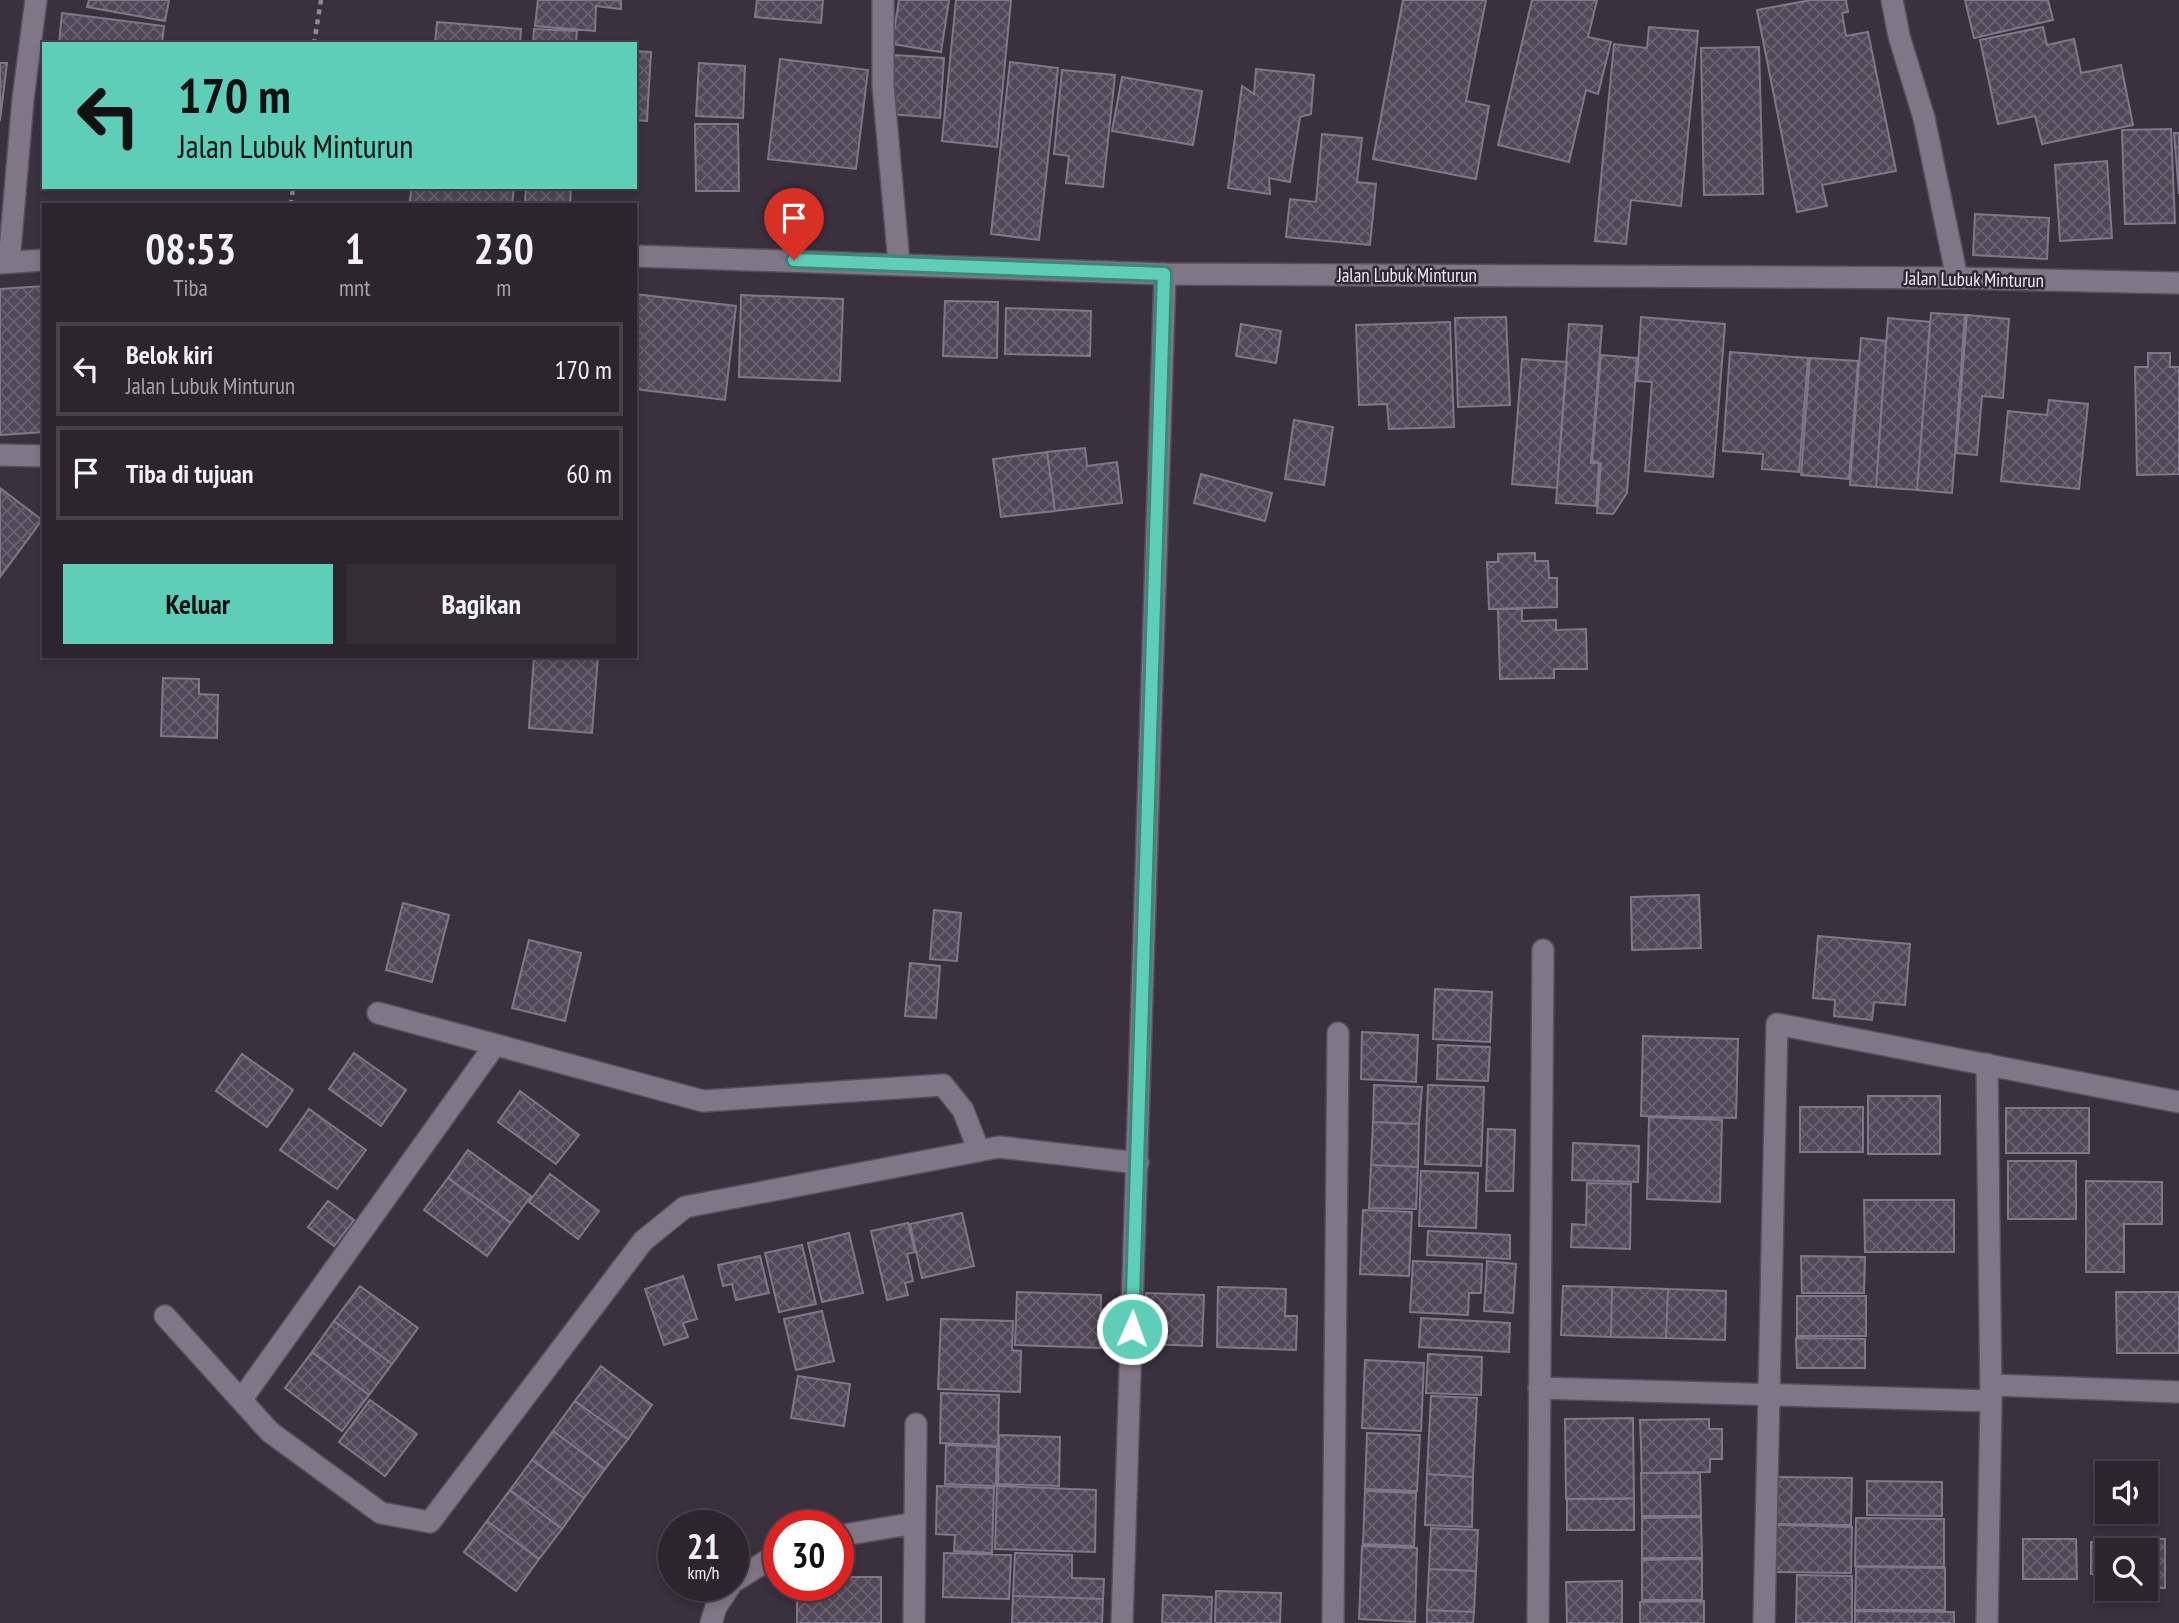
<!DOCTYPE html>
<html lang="id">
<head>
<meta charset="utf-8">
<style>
	body { margin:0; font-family:"PT Sans Narrow",sans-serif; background:#342c36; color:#f1f3f6; height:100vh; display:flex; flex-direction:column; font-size:26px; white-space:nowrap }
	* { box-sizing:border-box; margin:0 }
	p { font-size:23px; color:#a6a4aa }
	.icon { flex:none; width:38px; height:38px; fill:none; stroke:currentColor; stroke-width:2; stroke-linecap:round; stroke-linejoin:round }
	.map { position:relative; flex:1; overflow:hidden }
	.drawer { position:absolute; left:42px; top:203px; width:595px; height:455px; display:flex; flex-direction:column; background:#2c242e; border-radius:0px; box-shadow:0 4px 10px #0003,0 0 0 2px #48414a }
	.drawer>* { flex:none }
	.hud { position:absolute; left:42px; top:42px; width:595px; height:147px; border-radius:0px; box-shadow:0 4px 10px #0003,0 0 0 2px #48414a; background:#5eceb8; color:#111; overflow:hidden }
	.buttons { position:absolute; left:2095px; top:1461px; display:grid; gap:14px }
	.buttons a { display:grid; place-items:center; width:63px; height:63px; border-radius:0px; background:#2c242e; box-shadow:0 4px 10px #0003,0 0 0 2px #48414a; font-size:35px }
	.speed { position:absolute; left:658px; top:1510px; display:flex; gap:14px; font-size:35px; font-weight:700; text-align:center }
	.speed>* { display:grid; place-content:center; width:91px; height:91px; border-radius:50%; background:#2c242e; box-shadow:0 4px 10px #0003,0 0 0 2px #48414a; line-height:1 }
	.speed small { font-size:18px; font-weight:400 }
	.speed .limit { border:10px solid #d22; background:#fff; color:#111 }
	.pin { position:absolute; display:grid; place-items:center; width:60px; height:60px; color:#fff; margin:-72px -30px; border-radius:50% 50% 50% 0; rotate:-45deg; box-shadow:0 0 7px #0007 }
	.pin .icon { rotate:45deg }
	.me { position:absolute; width:77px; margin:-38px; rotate:2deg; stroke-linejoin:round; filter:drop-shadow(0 0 5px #0008) }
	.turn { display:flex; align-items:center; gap:24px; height:147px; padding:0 21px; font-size:32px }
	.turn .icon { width:91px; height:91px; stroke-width:2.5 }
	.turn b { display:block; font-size:49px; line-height:60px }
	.eta { display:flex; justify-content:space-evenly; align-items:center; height:119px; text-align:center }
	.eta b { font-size:42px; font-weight:700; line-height:49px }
	.cta { display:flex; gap:14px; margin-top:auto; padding:14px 21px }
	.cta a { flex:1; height:80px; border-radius:0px; background:#5eceb8; color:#111; font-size:28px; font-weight:700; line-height:80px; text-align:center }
	.cta a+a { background:#342c36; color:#f1f3f6 }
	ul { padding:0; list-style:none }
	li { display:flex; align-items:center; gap:21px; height:94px; margin:0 14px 10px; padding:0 7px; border:4px solid #48414a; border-radius:0px }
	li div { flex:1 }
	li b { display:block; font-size:26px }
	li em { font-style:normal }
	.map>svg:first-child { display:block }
	.building { fill:url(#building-cross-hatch); stroke:#827787; stroke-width:2 }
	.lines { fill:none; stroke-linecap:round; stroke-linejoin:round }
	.service-casing { stroke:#584f5b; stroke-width:24 }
	.minor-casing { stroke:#584f5b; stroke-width:24 }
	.tertiary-casing { stroke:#584f5b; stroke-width:24 }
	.path { stroke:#908894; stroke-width:4.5; stroke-dasharray:5 5; stroke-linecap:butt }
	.service { stroke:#817686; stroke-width:21 }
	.minor { stroke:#817686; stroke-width:21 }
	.tertiary { stroke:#817686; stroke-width:21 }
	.route-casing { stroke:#3d8678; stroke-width:18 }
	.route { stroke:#5eceb8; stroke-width:12 }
	.labels { text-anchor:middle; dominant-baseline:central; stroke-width:5; stroke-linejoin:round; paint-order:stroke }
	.street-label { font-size:19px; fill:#f3edf6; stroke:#302634 }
</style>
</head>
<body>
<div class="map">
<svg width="2179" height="1623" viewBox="0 0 2179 1623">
	<defs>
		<pattern id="building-cross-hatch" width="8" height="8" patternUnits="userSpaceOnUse" patternTransform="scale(1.75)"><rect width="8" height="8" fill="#514756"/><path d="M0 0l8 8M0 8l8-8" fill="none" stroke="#6a626f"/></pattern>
	</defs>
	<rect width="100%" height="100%" fill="#3a303e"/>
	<path class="building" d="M89,0H169L165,21L87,7Z
		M538,0H621V9L596,6L595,31L535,26Z
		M757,0H823L821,23L755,17Z
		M899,0H949L941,52L892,44Z
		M956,0H1011L997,147L942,141Z
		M1403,0H1486L1466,101L1489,106L1476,179L1373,159Z
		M1532,0H1597L1588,37L1611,42L1598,94L1586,90L1569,162L1498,145Z
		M1811,0H1846L1848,12L1842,13L1846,36L1868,32L1896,171L1822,185L1827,206L1797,212L1757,10Z
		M1965,0H2048L2053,20L1974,38Z
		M62,13L164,26L162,44H59Z
		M437,22L521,29L520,44H435Z
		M1649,27L1698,31L1681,206L1631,200L1626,244L1595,241L1614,44L1647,48Z
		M2043,27L2047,45L2074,39L2081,73L2121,65L2133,125L2042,144L2035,116L1998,124L1980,40Z
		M534,29L577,31L576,43L593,44H533Z
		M1759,47L1763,194L1704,195L1701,48Z
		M635,51L651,52L647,121L635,120Z
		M892,55L944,58L940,118L889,114Z
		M780,59L868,70L856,169L768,159Z
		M1010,62L1058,68L1039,240L991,234Z
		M0,63H7L0,121Z
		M699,63L745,66L743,118L696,116Z
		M1256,69L1314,75L1311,114L1300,117L1290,182L1269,178L1270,194L1228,188L1242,86L1254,94Z
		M1062,70L1115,75L1103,187L1066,183L1069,156L1054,154Z
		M1122,77L1202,91L1193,145L1112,131Z
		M695,124H738L739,191H696Z
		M2171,129L2175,223L2125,224L2122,130Z
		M2174,133H2179V194Z
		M1322,134L1362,138L1357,182L1376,184L1370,245L1286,237L1290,199L1316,202Z
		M2107,161L2112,238L2060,241L2055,165Z
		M412,187H514L512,205H409Z
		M526,187H571L570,205L525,204Z
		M1975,214L2049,218L2047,259L1973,255Z
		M44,286V432L0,435V289Z
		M635,294L736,306L725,400L635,389Z
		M741,295L843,299L840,381L739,377Z
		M945,301L998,302L997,358L943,356Z
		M1006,308L1091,311L1090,356L1005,354Z
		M1931,313L1965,315L1952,493L1917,490Z
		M1967,315L2009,319L2003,398L1982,396L1977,455L1956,453Z
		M1506,317L1510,405L1458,407L1455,318Z
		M1641,317L1725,324L1713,477L1645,471L1652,382L1637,381Z
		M1888,318L1930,322L1917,490L1876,487Z
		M1450,322L1454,427L1389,429L1387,404L1359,405L1356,325Z
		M1241,324L1281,331L1276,363L1236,356Z
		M1569,324L1602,326L1591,463H1599L1596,506L1556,503Z
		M1861,338L1886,341L1876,487L1850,485Z
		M1730,352L1808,358L1799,472L1762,469L1763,454L1723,451Z
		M2148,353H2170V367H2179V474L2137,475L2135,367H2148Z
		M1601,355L1637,358L1627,493L1613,514L1597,513L1601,463L1592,461Z
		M1810,358L1858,361L1849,479L1801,475Z
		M1522,359L1567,362L1557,488L1512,484Z
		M2049,400L2088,404L2079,489L2001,481L2008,411L2047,415Z
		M1294,420L1333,427L1324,485L1285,479Z
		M1085,448L1087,466L1117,462L1122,503L1055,511L1047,452Z
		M1047,452L1055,511L1001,517L993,459Z
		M1201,474L1272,493L1265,521L1194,503Z
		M0,488L42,520L0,577Z
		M1535,553V561H1548L1549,578H1557V607L1489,609L1487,562H1498V554Z
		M1498,609H1522V621L1556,620V630L1586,629L1587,669H1554V678L1500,679Z
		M534,656H598L592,733L529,728Z
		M163,678L199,679V694L218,695L217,738L161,736Z
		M1699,895L1701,948L1632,950L1631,897Z
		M403,903L449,915L432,982L386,970Z
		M934,910L961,913L957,961L930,959Z
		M1818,936L1910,944L1905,1005L1874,1002L1872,1020L1834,1016L1835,1000L1813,998Z
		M529,940L581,953L565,1021L512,1008Z
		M910,963L940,966L936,1018L905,1016Z
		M1435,989L1492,992L1490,1042L1433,1039Z
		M1362,1032L1418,1035L1416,1082L1361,1079Z
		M1643,1036L1738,1039L1736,1118L1641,1116Z
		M1438,1045L1490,1047L1488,1081L1437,1079Z
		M354,1053L406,1090L381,1126L329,1089Z
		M242,1054L293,1090L267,1127L216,1091Z
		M1374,1085L1422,1087L1419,1124L1373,1122Z
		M1428,1085L1484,1087L1481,1166L1425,1164Z
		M520,1091L579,1135L556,1164L498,1122Z
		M1868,1096H1940V1154H1868Z
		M1800,1107H1863V1152H1800Z
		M2006,1108H2089V1153H2006Z
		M309,1109L366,1150L337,1189L280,1150Z
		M1649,1117L1722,1120L1720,1202L1647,1199Z
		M1373,1122L1419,1124L1418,1167L1371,1165Z
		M1488,1129L1515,1130L1513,1191H1486Z
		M1573,1143L1639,1146L1638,1182L1572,1180Z
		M468,1150L531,1196L511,1223L448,1178Z
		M2008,1161H2076V1219H2008Z
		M1371,1165L1418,1167L1416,1209L1369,1208Z
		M1421,1171L1478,1173L1476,1228L1419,1226Z
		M550,1174L599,1211L578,1239L529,1202Z
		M448,1178L511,1223L487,1256L424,1210Z
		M2086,1181L2162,1182V1224H2124V1272H2086Z
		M1587,1183L1631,1184L1630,1249L1571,1247L1572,1224L1586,1225Z
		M1864,1200H1954V1252H1865Z
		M328,1201L354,1220L334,1246L308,1227Z
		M1363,1210L1412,1212L1409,1276L1360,1274Z
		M962,1213L974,1266L922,1278L910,1224Z
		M908,1223L915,1252L907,1254L913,1281L905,1283L908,1295L887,1300L871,1231Z
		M1428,1231L1510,1235V1259L1427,1255Z
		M849,1233L863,1293L822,1302L808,1243Z
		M802,1245L816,1304L779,1312L765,1253Z
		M760,1256L769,1293L736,1300L732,1284L723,1286L718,1265Z
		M1801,1256L1865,1257L1864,1293H1802Z
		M1413,1261L1482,1264L1481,1293H1469L1468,1315L1410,1312Z
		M1487,1261L1516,1264L1513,1313L1484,1311Z
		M683,1276L697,1319L683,1323L688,1337L664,1345L645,1289Z
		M360,1286L418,1328L392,1364L334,1321Z
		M1563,1286L1612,1287L1611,1337L1561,1335Z
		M1218,1287L1286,1289L1285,1316H1297L1296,1350L1217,1347Z
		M1612,1287L1668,1289L1666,1338L1611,1337Z
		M1668,1289L1726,1291L1725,1340L1666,1338Z
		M1017,1292L1101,1295L1100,1348L1015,1345Z
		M2116,1292H2179V1353H2117Z
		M1146,1293L1204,1295L1202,1346L1145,1344Z
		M1797,1296H1866V1336H1797Z
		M822,1311L834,1361L796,1370L784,1319Z
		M1421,1318L1510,1323L1509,1352L1419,1347Z
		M941,1319L1013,1321L1012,1350L1021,1351L1020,1392L938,1389Z
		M334,1321L392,1364L369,1395L312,1352Z
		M1796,1338L1865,1339V1368H1797Z
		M312,1352L369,1395L342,1431L285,1388Z
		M1428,1354L1482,1357L1481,1395L1426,1393Z
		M1365,1360L1424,1363L1421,1431L1362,1428Z
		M601,1366L652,1405L628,1439L575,1401Z
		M798,1376L850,1384L844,1426L791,1418Z
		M941,1393L999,1395L998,1446L940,1443Z
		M1431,1396L1477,1398L1473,1477L1427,1474Z
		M370,1400L417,1434L385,1476L339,1442Z
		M575,1401L628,1439L605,1469L553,1431Z
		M1633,1418L1634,1498L1566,1499L1565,1419Z
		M1709,1419V1429H1722V1459H1710V1472L1642,1473L1640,1420Z
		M553,1431L605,1469L584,1498L532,1460Z
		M1367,1433L1420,1435L1417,1491L1365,1489Z
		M999,1435L1060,1437L1059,1486L998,1484Z
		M946,1445L997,1447L996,1486L945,1484Z
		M532,1460L584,1498L562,1529L510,1490Z
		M1641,1473H1700L1701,1516H1642Z
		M1427,1474L1473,1477L1472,1527L1425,1525Z
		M1775,1477L1852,1478L1851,1525L1774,1524Z
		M1867,1481L1942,1482V1516L1867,1515Z
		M937,1486L994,1488L992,1553L954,1551L955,1535L936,1534Z
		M997,1486L1096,1490L1095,1552L995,1549Z
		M510,1490L562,1529L539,1559L487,1521Z
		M1365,1491L1416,1493L1414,1546L1363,1544Z
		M1567,1499H1634V1530H1567Z
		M1701,1517L1702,1558H1642V1518Z
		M1856,1518L1944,1519V1567L1855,1566Z
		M487,1521L539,1559L516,1591L464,1552Z
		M1774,1525L1852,1527L1851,1573L1774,1572Z
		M1431,1528L1478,1530L1476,1571L1429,1569Z
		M2142,1538L2165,1539V1588H2146V1550H2142Z
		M2023,1539H2076L2077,1579H2023Z
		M2091,1542H2133V1550H2107V1588L2106,1574H2091Z
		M1362,1546L1417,1548L1415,1622L1359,1619Z
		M944,1553L1011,1555L1009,1599L943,1597Z
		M1015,1553L1072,1555V1578L1104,1579L1103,1599L1013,1596Z
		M1702,1559V1600H1642V1560Z
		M1856,1567L1945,1568V1610H1855Z
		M1429,1569L1476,1571L1474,1612L1427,1610Z
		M1797,1575L1852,1576V1623H1796Z
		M838,1577H881V1623H797V1586H838Z
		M1622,1581V1623H1567L1566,1582Z
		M1216,1591L1281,1593L1280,1623H1215Z
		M1163,1595L1212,1597L1211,1623H1162Z
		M1013,1596L1103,1599L1102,1623H1012Z
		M1704,1601V1623H1640V1602Z
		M1427,1610L1474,1612L1473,1623H1427Z
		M1855,1611L1954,1612V1623H1855Z"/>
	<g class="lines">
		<defs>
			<path id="service" d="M0,455L44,456"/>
			<path id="minor" d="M883,0V86L899,263
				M1892,0L1899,36L1924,118L1957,278
				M9,262L23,99L36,0
				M378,1013L703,1101L943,1085L963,1110L979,1151
				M1987,1064L1991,1401L1987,1623
				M165,1316L270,1432L381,1513L430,1522L643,1241L685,1207L999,1147L1138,1163
				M1991,1385L2179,1392
				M1539,1388L1991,1401
				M241,1400L495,1045
				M838,1536L915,1523
				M733,1582L779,1553
				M711,1623L716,1607L730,1586
				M914,1623L916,1424
				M1122,1623L1165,274
				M1333,1623L1338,1033
				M1538,1623L1543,950
				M1764,1623L1777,1024L2179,1102"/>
			<path id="tertiary" d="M635,256L1165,274L1957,278L2179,283
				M0,263L44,260"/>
		</defs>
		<use href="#service" class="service-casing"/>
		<use href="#minor" class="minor-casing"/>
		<use href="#tertiary" class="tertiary-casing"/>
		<path class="path" d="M314,44L321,0
			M291,205L293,187"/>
		<use href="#service" class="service"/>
		<use href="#minor" class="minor"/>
		<use href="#tertiary" class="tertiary"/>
	</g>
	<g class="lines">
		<defs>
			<path id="route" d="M794,260L1164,274L1132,1329"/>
		</defs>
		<use href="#route" class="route-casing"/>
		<use href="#route" class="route"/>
	</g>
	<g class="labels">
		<g class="street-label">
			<text x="1407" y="275">Jalan Lubuk Minturun</text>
			<text transform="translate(1974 279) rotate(1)">Jalan Lubuk Minturun</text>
		</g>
	</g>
</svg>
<div class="buttons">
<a><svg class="icon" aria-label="sound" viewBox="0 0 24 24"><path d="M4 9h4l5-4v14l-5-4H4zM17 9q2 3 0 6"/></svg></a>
<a><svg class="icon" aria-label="search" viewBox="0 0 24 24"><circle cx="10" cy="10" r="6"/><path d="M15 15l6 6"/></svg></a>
</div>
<div class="speed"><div>21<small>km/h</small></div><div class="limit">30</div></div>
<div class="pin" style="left:794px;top:260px;background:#d93025"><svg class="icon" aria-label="arrive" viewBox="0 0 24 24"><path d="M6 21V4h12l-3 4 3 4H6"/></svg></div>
<svg class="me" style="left:1132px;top:1329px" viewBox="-20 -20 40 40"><circle r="17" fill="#5eceb8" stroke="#fff" stroke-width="3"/><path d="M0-11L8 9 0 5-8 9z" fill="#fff"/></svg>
<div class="hud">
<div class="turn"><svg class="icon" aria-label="left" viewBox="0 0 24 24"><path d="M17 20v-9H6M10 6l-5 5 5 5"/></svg><div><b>170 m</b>Jalan Lubuk Minturun</div></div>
</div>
<section class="drawer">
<div class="eta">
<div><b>08:53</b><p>Tiba</p></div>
<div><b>1</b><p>mnt</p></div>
<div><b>230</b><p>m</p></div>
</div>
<ul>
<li><svg class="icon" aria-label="left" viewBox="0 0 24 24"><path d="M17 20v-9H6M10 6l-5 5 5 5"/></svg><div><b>Belok kiri</b><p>Jalan Lubuk Minturun</p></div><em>170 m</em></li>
<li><svg class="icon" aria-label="arrive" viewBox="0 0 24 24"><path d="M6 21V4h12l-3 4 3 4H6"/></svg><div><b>Tiba di tujuan</b></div><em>60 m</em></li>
</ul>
<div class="cta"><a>Keluar</a><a>Bagikan</a></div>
</section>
</div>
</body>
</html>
